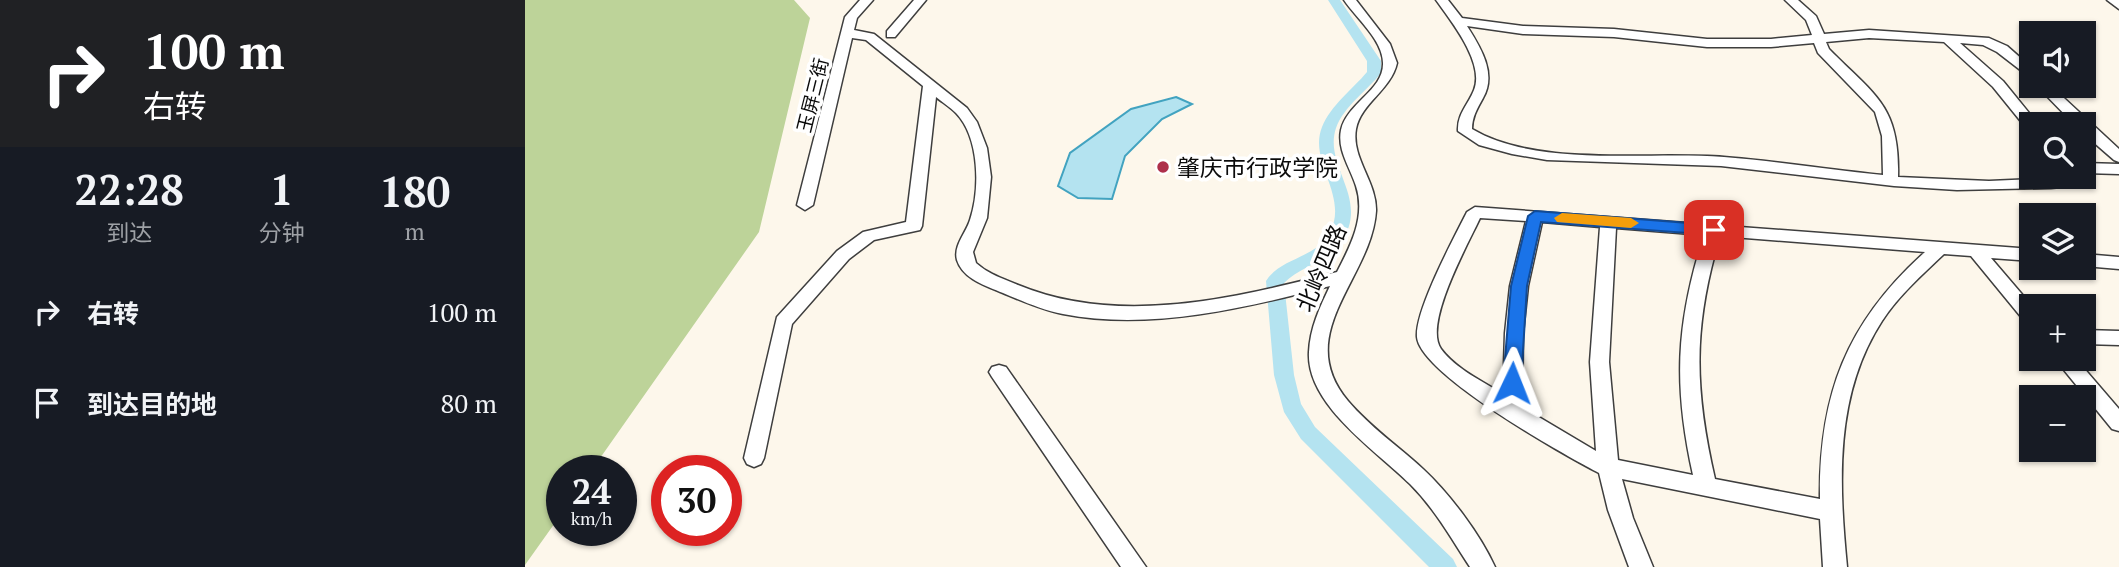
<!DOCTYPE html>
<html lang="zh">
<head>
<meta charset="utf-8">
<style>
	body { margin:0; font-family:"PT Serif","Noto Sans SC",serif; background:#242831; color:#f1f3f6; height:100vh; display:flex; flex-direction:column; font-size:26px; white-space:nowrap }
	* { box-sizing:border-box; margin:0 }
	p { font-size:23px; color:#9ea1a6 }
	.icon { flex:none; width:38px; height:38px; fill:none; stroke:currentColor; stroke-width:2; stroke-linecap:round; stroke-linejoin:round }
	.map { position:relative; flex:1; overflow:hidden }
	.drawer { display:flex; flex-direction:column; background:#171b24; width:525px }
	.drawer>* { flex:none }
	.guide { background:#202124; color:#fff; overflow:hidden }
	.buttons { position:absolute; left:1494px; top:21px; display:grid; gap:14px }
	.buttons a { display:grid; place-items:center; width:77px; height:77px; border-radius:0px; background:#171b24; box-shadow:0 2px 5px #0004; font-size:35px }
	.speed { position:absolute; left:21px; top:455px; display:flex; gap:14px; font-size:35px; font-weight:700; text-align:center }
	.speed>* { display:grid; place-content:center; width:91px; height:91px; border-radius:50%; background:#171b24; box-shadow:0 2px 5px #0004; line-height:1 }
	.speed small { font-size:18px; font-weight:400 }
	.speed .limit { border:10px solid #d22; background:#fff; color:#111 }
	.pin { position:absolute; display:grid; place-items:center; width:60px; height:60px; color:#fff; margin:-30px; border-radius:14px; box-shadow:0 4px 10px #0006 }
	.me { position:absolute; width:77px; margin:-38px; rotate:2deg; stroke-linejoin:round; filter:drop-shadow(0 0 5px #0008) }
	.turn { display:flex; align-items:center; gap:24px; height:147px; padding:0 28px; font-size:32px }
	.turn .icon { width:91px; height:91px; stroke-width:2.5 }
	.turn b { display:block; font-size:49px; line-height:60px }
	.eta { display:flex; justify-content:space-evenly; align-items:center; height:119px; text-align:center }
	.eta b { font-size:42px; font-weight:700; line-height:49px }
	ul { padding:0; list-style:none }
	li { display:flex; align-items:center; gap:21px; height:91px; padding:0 28px }
	li div { flex:1 }
	li b { display:block; font-size:26px }
	li em { font-style:normal }
	main { display:flex; flex:1; min-height:0 }
	.map>svg:first-child { display:block }
	.forest { fill:#bdd399 }
	.water { fill:#b4e3f0; stroke:#42a3c0; stroke-width:2 }
	.lines { fill:none; stroke-linecap:round; stroke-linejoin:round }
	.canal { fill:#b4e3f0; fill-rule:evenodd }
	.minor-casing { stroke:#3e3e3e; stroke-width:3 }
	.minor { fill:#fff; fill-rule:evenodd }
	.route { fill:#1a73e8; stroke:#114b97; stroke-width:2 }
	.slow { fill:#f59e0b }
	.poi-dot { fill:#ae304b; stroke:#fff; stroke-width:2.5 }
	.labels { text-anchor:middle; dominant-baseline:central; stroke-width:7; stroke-linejoin:round; paint-order:stroke }
	.far-street-label { font-size:19px; fill:#0b0b0b; stroke:#fff }
	.poi-label { font-size:23px; fill:#0b0b0b; stroke:#fff; text-anchor:start }
	.street-label { font-size:23px; fill:#0b0b0b; stroke:#fff }
</style>
</head>
<body>
<main>
<section class="drawer">
<div class="guide">
<div class="turn"><svg class="icon" aria-label="right" viewBox="0 0 24 24"><path d="M7 20v-9h11M14 6l5 5-5 5"/></svg><div><b>100 m</b>右转</div></div>
</div>
<div class="eta">
<div><b>22:28</b><p>到达</p></div>
<div><b>1</b><p>分钟</p></div>
<div><b>180</b><p>m</p></div>
</div>
<ul>
<li><svg class="icon" aria-label="right" viewBox="0 0 24 24"><path d="M7 20v-9h11M14 6l5 5-5 5"/></svg><div><b>右转</b></div><em>100 m</em></li>
<li><svg class="icon" aria-label="arrive" viewBox="0 0 24 24"><path d="M6 21V4h12l-3 4 3 4H6"/></svg><div><b>到达目的地</b></div><em>80 m</em></li>
</ul>
</section>
<div class="map">
<svg width="1594" height="567" viewBox="0 0 1594 567">
	<rect width="100%" height="100%" fill="#fdf7eb"/>
	<path class="forest" d="M0,0H269L285,18L234,232L66,471H37V513L0,565Z"/>
	<path class="water" d="M651,97L667,104L637,119L600,156L587,199L553,198L533,186L545,153L606,109Z"/>
	<g class="lines">
		<path class="canal" d="M803,0H815L856,61V73C842,91 819,106 811,128C798,167 846,199 816,242C802,262 776,266 759,283L769,375L776,404L790,427L928,559L932,567H904L776,439L759,412L749,375L741,281C756,257 793,258 805,232C824,196 783,162 797,127C806,105 827,90 842,72V61Z"/>
		<defs>
			<path id="minor" d="M335,0H348L332,18L329,30L349,34L442,108L452,122L462,148L466,177L462,218L448,252L451,263C463,274 479,279 493,285C594,327 711,298 812,272C826,245 841,216 831,186C825,167 812,150 816,130C822,103 859,90 858,63C858,40 831,18 819,0H831L865,44L872,63C866,90 836,103 831,129C826,158 852,182 851,211C847,278 766,333 823,401C845,427 873,446 898,469C924,493 955,534 970,567H945C926,538 910,509 885,484C852,451 781,405 784,352C785,328 795,307 805,286C721,308 625,331 538,314C517,310 497,301 478,293C461,286 438,279 432,260C428,246 441,233 445,220C455,190 455,138 431,113C425,107 417,102 411,97L397,226L395,230L349,240L324,259L267,324L239,458L236,464L229,467L222,464L219,458L252,317L312,251L338,232L381,222L398,86L341,40L327,38L288,205L280,210L272,205L320,17Z
				M389,0H401L370,37H362V31Z
				M911,0H923L937,18L998,26L1089,29L1182,39H1246L1287,35L1281,20L1260,0H1273L1291,16L1299,34L1344,30L1464,38L1482,46L1507,68V79L1472,52L1458,45L1435,43L1478,81L1513,124H1507V130L1502,129L1468,87L1419,42L1344,38L1301,42L1304,49C1350,96 1375,105 1373,177L1464,181L1559,177V173L1565,180L1557,185L1526,188L1432,190L1369,186L1196,166L1022,160L987,154L954,145L933,131C932,114 943,105 949,90C960,63 926,21 911,0ZM942,26L998,34L1089,37L1182,47H1246L1289,43L1293,53L1350,112L1357,136L1358,175C1305,170 1252,161 1199,157C1124,151 1012,168 947,129C947,117 952,109 958,98C972,74 956,48 942,26Z
				M1582,0H1594V9Z
				M1512,86H1526L1594,149V162L1589,160L1559,134V124H1549Z
				M1559,163L1594,164V174L1559,173Z
				M950,207L1507,249V261L1466,258L1507,306V325L1501,323L1446,256L1419,254C1397,275 1374,295 1357,321C1309,395 1314,484 1322,567H1298L1295,519L1097,479L1108,518L1128,567H1104L1083,510L1074,473C1039,455 895,374 892,337C890,310 929,238 942,212ZM955,218L1001,221L985,286L980,333L978,394C957,381 931,369 916,349C898,324 943,244 955,218ZM1017,222L1075,227L1065,362L1071,451L997,407L998,333L1003,286ZM1091,228L1179,235C1151,323 1148,385 1168,475L1093,460L1084,362ZM1195,236L1400,252C1321,323 1294,395 1295,499L1190,479C1169,388 1168,326 1195,236Z
				M1559,254L1594,257V269L1559,266Z
				M1559,330L1594,331V345L1559,344Z
				M1530,359H1551L1594,409V431L1587,429Z
				M474,365L481,367L621,567H596L467,377L464,372L467,367Z"/>
		</defs>
		<use href="#minor" class="minor-casing"/>
		<use href="#minor" class="minor"/>
	</g>
	<path class="route" d="M1010,211L1189,225L1197,230L1189,235L1016,222L1002,286L996,383L994,388H981L978,383L986,286L1003,216Z"/>
	<path class="slow" d="M1037,213L1106,218L1114,223L1106,228L1032,222L1029,218Z"/>
	<circle class="poi-dot" cx="638" cy="167" r="7"/>
	<g class="labels">
		<g class="far-street-label">
			<text transform="translate(287 95) rotate(-76)">玉屏三街</text>
		</g>
		<g class="poi-label">
			<text x="652" y="167">肇庆市行政学院</text>
		</g>
		<g class="street-label">
			<text transform="translate(796 268) rotate(-67)">北岭四路</text>
		</g>
	</g>
</svg>
<div class="buttons">
<a><svg class="icon" aria-label="sound" viewBox="0 0 24 24"><path d="M4 9h4l5-4v14l-5-4H4zM17 9q2 3 0 6"/></svg></a>
<a><svg class="icon" aria-label="search" viewBox="0 0 24 24"><circle cx="10" cy="10" r="6"/><path d="M15 15l6 6"/></svg></a>
<a><svg class="icon" aria-label="layers" viewBox="0 0 24 24"><path d="M12 4l9 5-9 5-9-5zM3 14l9 5 9-5"/></svg></a>
<a>+</a>
<a>−</a>
</div>
<div class="speed"><div>24<small>km/h</small></div><div class="limit">30</div></div>
<div class="pin" style="left:1189px;top:230px;background:#d93025"><svg class="icon" aria-label="arrive" viewBox="0 0 24 24"><path d="M6 21V4h12l-3 4 3 4H6"/></svg></div>
<svg class="me" style="left:987px;top:383px" viewBox="-20 -20 40 40"><path d="M0-17L14 15 0 8-14 15z" fill="#1a73e8" stroke="#fff" stroke-width="4"/></svg>
</div>
</main>
</body>
</html>
